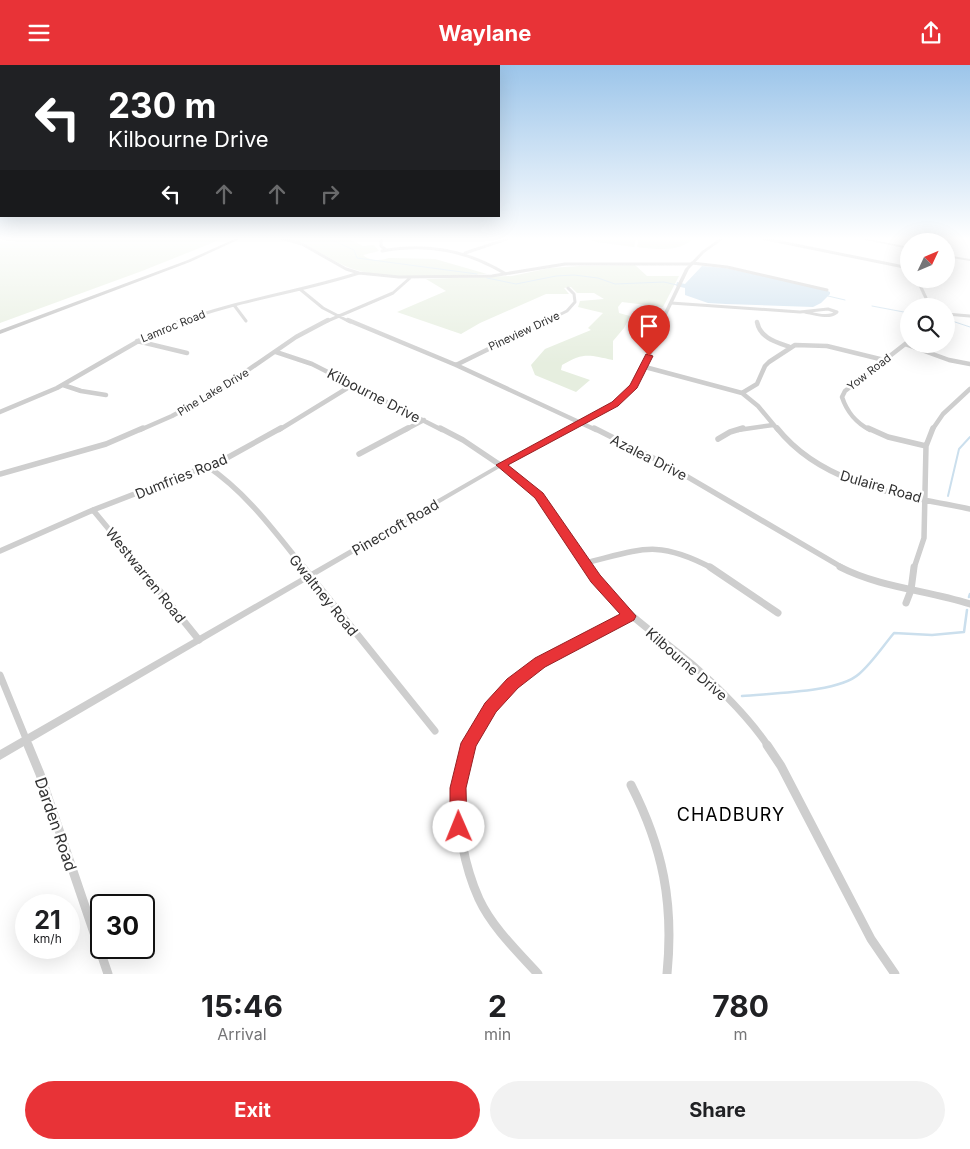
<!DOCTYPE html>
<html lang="en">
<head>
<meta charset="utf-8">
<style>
	body { margin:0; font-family:Inter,sans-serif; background:#f2f2f2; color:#202124; height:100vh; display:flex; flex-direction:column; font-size:19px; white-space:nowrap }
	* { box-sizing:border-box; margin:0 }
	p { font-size:16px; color:#757577 }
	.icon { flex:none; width:28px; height:28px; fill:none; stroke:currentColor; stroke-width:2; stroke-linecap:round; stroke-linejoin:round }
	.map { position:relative; height:909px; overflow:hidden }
	.details { display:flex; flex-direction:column; background:#fff; flex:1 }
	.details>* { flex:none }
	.hud { position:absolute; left:0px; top:0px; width:500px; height:152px; box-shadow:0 5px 20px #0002; background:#202124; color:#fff; overflow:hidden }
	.needle { width:32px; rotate:46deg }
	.tools { position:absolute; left:900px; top:168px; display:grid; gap:10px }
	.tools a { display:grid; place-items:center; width:55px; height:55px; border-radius:50%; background:#fff; box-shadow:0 5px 20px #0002; font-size:25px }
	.speed { position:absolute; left:15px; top:829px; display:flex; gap:10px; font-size:25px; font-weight:700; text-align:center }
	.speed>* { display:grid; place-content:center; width:65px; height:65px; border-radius:50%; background:#fff; box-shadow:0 5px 20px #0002; line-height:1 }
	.speed small { font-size:12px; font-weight:400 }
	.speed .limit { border:2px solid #111; border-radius:8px; background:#fff; color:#111 }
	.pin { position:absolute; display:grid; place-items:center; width:42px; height:42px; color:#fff; margin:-51px -21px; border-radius:50% 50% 50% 0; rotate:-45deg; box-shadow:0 0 5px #0007 }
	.pin .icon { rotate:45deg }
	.me { position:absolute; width:55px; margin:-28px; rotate:359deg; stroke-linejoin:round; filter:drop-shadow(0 0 4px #0008) }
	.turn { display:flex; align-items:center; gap:18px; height:105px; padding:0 25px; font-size:22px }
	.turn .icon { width:65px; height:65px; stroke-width:2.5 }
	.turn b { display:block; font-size:35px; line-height:42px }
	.lanes { display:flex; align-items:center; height:48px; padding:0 25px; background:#0003; justify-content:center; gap:25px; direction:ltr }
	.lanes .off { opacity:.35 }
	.eta { display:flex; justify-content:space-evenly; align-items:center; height:85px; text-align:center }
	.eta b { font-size:30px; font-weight:700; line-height:35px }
	.primary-button { display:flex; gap:10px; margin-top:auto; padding:10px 25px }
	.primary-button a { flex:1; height:58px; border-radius:30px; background:#e83337; color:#fff; font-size:20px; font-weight:700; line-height:58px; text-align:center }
	.primary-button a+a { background:#f2f2f2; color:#202124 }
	header { display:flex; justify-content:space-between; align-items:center; height:65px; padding:0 25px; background:#e83337; color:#fff; font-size:22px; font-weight:700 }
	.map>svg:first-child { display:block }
	.green { fill:#e6eedf }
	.water { fill:#cbdfed }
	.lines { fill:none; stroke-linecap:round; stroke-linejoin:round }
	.stream-far2 { stroke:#cbdfed; stroke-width:1 }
	.stream-far1 { stroke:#cbdfed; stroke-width:2 }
	.stream { stroke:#cbdfed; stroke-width:2.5 }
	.minor-far4 { stroke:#cecece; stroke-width:3 }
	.minor-far3 { stroke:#cecece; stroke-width:4.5 }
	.minor-far2 { stroke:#cecece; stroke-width:5.5 }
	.minor-far1 { stroke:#cecece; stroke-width:7 }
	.minor { stroke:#cecece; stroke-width:9 }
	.tertiary { fill:#cecece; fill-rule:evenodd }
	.secondary { fill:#bbb; fill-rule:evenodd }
	.route { fill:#e83337; stroke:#972124 }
	.labels { text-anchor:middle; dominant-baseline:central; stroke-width:5; stroke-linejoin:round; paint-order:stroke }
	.far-street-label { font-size:11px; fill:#313131; stroke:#fff }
	.street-label { font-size:14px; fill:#313131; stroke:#fff }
	.near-street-label { font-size:16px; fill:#313131; stroke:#fff }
	.near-neighbourhood-label { font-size:18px; letter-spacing:1px; fill:#000; stroke:#fff }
</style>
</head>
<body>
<header><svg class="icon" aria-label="menu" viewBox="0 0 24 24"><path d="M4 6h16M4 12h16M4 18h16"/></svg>Waylane<svg class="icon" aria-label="share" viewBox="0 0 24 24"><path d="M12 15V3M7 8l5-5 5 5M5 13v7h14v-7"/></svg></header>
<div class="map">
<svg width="970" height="909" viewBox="0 0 970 909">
	<rect width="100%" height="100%" fill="#fff"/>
	<path class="green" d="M0,172H227L142,206L0,258Z
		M285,172H349V174L363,181L374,180L379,186L363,190C369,196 381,196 389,193L435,194L487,209C445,210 390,217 350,203C327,194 309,178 285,172Z
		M582,172H637L634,182L596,177Z
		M639,172H694C682,188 654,184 637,182Z
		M635,200L647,211H679L663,242L622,237L618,242L619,248L630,251L624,263L613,276V295C589,290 584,287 562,300L561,305L590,315L576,327L535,310L531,300L545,284L591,265L588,263L603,248L578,242L580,236L604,234L594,228H577L571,222L564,223L569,229H546L480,258L461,269L397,247L446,226L426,214L512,211L550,203L579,201Z"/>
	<path class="water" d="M702,201L725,203L824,224L830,227V229L821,238L813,242L726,239L708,238L685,230V223L676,221L677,217L685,219Z"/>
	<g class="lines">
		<path class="stream-far2" d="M325,172L354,185L357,193L477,209
			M487,213L516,219L556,211L574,210L598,213L615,219L664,217L677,220
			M828,231L845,235
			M872,241L909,248
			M946,254L970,262"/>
		<path class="stream-far1" d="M948,431L959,384L970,372"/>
		<path class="stream" d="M969,532L970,529
			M742,631C771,628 838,628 859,609C872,598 883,581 894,568L932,570L964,567L967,545"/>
		<path class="minor-far4" d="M277,172L302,179L346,204L359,208L399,212L492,211L565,199H691
			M381,172V181L386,185
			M756,172L909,203
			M907,183L905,191L909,198
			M382,186C428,178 466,185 506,209
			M465,188L513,172
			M692,198L727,202L827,225
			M917,214L926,233V241
			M301,225L323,243L350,257
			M671,238L800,247L828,244L837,247C829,254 815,249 805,247
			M234,240L246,256
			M946,249L970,251
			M180,257C238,235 300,227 359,208
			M325,257L393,228L410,213
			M545,257L567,246L575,237L574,229L568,223"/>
		<path class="minor-far3" d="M348,255L456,300L596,365
			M757,257C760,273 776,277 790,282
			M137,276L187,288
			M905,279L949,295L970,299
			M276,287L312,299L442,365
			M456,300L548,255
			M645,302L742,328L758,341L778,365
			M63,320L81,326L106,330
			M742,328L757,319L765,301L769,297L795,280L827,281L884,295
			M0,347L57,323L142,274L183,255
			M140,365L172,351L219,325L296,272L328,255
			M279,365L354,319
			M405,365L424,355
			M738,365L773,360
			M870,365C855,357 847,347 842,332L845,326L909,276
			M932,365L943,349L970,324"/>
		<path class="minor-far2" d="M440,363L463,375L515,410L539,430L588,503
			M594,363L669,401L843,503
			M777,363C823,421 902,430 970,444
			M868,363L888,372L926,381
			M718,374L730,367L743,363
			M359,389L408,363
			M207,401C247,428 274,466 304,503
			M0,409L106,379L143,363
			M93,445L141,503
			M0,486L93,445L225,394L281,363
			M585,498C642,484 657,474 712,503
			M914,503L924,473L926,381L933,363"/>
		<path class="minor-far1" d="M140,502L199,575
			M303,502L435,666
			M587,502C615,544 656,568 693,600C720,624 748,651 768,681
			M710,502L778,548
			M840,502C881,523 927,525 970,539
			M906,538L911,525L914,502
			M0,610L29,681
			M468,681C471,673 477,665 481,658C515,602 574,580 630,551"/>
		<path class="minor" d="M28,680L40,709L108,909
			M469,680C465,694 459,710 458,725C457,760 464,801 479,834C492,862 517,886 538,909
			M767,680L781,701L871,874L895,909
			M631,720C663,783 674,838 667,909"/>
		<path class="tertiary" d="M722,172H726L704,188L689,204L665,254L644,310L636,322L617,340L503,401L0,695V685L499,399L613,338L632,320L638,310L661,254L685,204L702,186Z
			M852,172H858L909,182V184Z
			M946,190L970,194V196L946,192Z"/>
		<path class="secondary" d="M239,172H244L190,197L0,269V265L188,195Z"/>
	</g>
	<linearGradient id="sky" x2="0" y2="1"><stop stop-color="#9cc5ea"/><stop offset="0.58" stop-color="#fff"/><stop offset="1" stop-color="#fff" stop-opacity="0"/></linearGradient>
	<rect width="970" height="299" fill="url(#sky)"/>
	<path class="route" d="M646,289L653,291L637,323L618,341L508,400L543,428L600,510L636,551L634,555L545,602L518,623L496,647L476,681L466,723L467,762L465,768L459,771L452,768L450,762V723L461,678L485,638L507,614L535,593L620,549L591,517L535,433L496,400L612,337L630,320Z"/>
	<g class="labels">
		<g class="far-street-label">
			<text transform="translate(173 261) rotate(-22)">Lamroc Road</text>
			<text transform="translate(524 266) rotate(-25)">Pineview Drive</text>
			<text transform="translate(869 307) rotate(-38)">Yow Road</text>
			<text transform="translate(213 327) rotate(-31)">Pine Lake Drive</text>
		</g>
		<g class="street-label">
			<text transform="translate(374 330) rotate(27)">Kilbourne Drive</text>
			<text transform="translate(649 392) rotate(27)">Azalea Drive</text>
			<text transform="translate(181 411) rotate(-22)">Dumfries Road</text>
			<text transform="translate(881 421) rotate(16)">Dulaire Road</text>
			<text transform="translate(395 462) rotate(-30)">Pinecroft Road</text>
			<text transform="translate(146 510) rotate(51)">Westwarren Road</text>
			<text transform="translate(324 530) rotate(51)">Gwaltney Road</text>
			<text transform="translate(687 599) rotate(41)">Kilbourne Drive</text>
		</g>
		<g class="near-street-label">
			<text transform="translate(56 759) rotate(71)">Darden Road</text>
		</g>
		<g class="near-neighbourhood-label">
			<text x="731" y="749">CHADBURY</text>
		</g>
	</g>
</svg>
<div class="tools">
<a><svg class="needle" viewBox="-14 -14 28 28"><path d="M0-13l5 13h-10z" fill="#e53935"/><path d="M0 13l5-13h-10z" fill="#757577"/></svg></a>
<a><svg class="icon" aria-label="search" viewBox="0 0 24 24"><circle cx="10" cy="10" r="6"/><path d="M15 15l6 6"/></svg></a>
</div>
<div class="speed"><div>21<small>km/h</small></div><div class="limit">30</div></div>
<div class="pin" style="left:649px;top:291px;background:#d93025"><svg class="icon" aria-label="arrive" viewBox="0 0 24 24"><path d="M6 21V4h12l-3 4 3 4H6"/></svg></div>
<svg class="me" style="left:459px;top:762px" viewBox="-20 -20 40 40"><circle r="19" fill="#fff"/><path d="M0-13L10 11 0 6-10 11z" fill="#e83337"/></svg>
<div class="hud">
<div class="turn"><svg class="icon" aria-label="left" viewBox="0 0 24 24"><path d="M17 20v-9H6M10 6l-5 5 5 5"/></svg><div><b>230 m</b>Kilbourne Drive</div></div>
<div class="lanes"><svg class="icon" aria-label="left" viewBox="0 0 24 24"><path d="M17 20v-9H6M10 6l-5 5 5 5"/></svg><svg class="icon off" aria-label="ahead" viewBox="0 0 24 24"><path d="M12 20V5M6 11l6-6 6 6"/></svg><svg class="icon off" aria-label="ahead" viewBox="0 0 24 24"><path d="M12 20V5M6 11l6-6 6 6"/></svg><svg class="icon off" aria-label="right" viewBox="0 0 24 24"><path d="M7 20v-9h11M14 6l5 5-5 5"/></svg></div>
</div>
</div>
<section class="details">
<div class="eta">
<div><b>15:46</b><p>Arrival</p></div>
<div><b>2</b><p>min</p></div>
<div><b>780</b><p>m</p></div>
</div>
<div class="primary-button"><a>Exit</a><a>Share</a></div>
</section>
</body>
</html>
